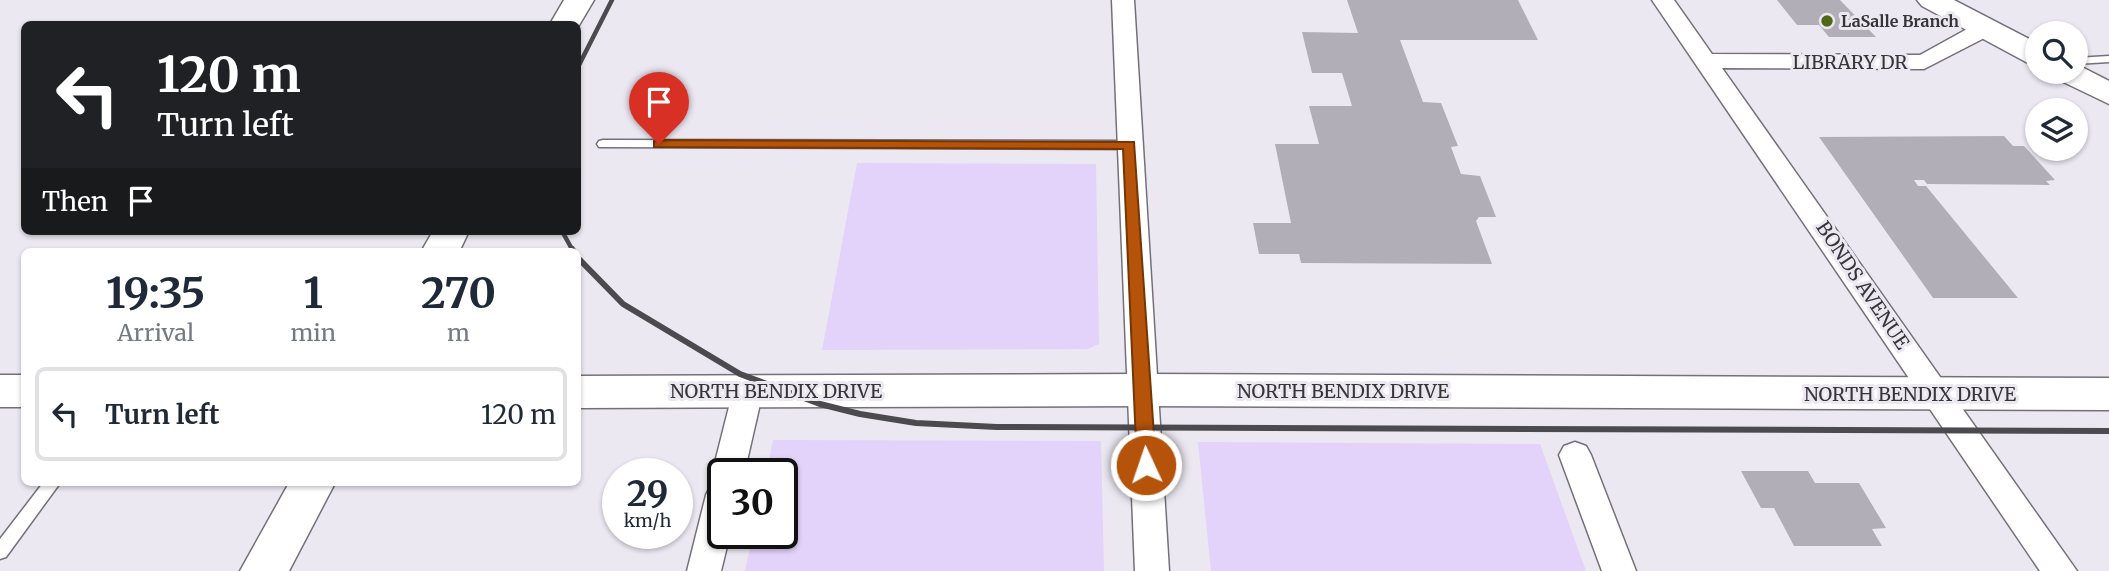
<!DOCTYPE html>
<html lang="en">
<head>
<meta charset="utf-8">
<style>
	body { margin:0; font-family:Merriweather,serif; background:#f2f2f3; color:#1f2937; height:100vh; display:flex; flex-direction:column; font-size:26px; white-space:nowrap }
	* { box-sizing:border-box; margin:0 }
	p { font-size:23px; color:#747a83 }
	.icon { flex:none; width:38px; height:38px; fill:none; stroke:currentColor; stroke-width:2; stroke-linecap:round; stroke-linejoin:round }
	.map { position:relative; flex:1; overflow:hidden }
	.details { position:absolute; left:21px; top:248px; width:560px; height:238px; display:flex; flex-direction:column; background:#fff; border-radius:10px; box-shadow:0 2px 5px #0004 }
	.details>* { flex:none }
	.banner { position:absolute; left:21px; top:21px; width:560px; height:214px; border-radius:10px; box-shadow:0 2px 5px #0004; background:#202124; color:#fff; overflow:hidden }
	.controls { position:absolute; left:2025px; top:21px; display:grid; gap:14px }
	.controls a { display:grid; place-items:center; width:63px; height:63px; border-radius:50%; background:#fff; box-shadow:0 2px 5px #0004; font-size:35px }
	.speed { position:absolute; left:602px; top:458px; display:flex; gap:14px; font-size:35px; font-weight:700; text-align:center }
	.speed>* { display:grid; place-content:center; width:91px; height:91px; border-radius:50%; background:#fff; box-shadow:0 2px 5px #0004; line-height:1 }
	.speed small { font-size:18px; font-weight:400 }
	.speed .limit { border:4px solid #111; border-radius:10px; background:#fff; color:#111 }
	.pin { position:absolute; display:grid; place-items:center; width:60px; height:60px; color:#fff; margin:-72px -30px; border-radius:50% 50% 50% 0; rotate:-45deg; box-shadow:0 0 7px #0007 }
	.pin .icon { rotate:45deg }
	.me { position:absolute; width:77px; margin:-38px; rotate:357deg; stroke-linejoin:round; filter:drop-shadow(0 0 5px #0008) }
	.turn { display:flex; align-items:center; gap:24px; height:147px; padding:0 21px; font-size:32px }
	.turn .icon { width:91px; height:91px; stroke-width:2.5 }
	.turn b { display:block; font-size:49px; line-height:60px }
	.then { display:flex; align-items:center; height:66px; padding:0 21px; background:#0003; gap:14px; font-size:26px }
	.eta { display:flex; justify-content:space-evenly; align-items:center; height:119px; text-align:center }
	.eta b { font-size:42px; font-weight:700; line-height:49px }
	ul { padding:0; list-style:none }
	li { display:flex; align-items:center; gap:21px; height:94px; margin:0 14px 10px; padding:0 7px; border:4px solid #e0e1e3; border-radius:10px }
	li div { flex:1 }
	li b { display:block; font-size:26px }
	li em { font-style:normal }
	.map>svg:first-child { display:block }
	.green { fill:#e3d2fa }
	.building { fill:#b2aeb8 }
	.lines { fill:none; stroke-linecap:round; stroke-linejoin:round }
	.lane-casing { stroke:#747079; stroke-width:3 }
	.street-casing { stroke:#747079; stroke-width:3 }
	.secondary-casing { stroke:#747079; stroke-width:3 }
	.lane { fill:#fff; fill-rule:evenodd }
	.street { fill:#fff; fill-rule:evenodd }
	.secondary { fill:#fff; fill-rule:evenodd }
	.rail-far1 { stroke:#4b4a4e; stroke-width:4.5 }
	.rail { stroke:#4b4a4e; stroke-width:6 }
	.route { fill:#b45309; stroke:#753606; stroke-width:2 }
	.poi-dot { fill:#506716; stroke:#ece8f2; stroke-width:2.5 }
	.labels { text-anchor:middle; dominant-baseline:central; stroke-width:6; stroke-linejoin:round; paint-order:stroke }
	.far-poi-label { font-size:16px; font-weight:bold; fill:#363538; stroke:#ece8f2; text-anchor:start }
	.street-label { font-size:19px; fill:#363538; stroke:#ece8f2 }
</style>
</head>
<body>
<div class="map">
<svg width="2109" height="571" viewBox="0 0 2109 571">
	<rect width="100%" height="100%" fill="#ece8f2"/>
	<path class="green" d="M857,163L1096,164L1099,344L1088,349L822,350Z
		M773,440L1101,441L1104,571H745L753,534H782V474H766Z
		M1198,442L1540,444L1586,571H1211Z"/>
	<path class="building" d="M1347,0H1518L1538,40H1400L1423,102L1441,103L1458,146L1451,147L1461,174L1480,176L1496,217H1479L1476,221L1492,264L1301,263L1299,254H1259L1253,223H1291L1275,144H1319L1309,106H1352L1342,73H1312L1302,32L1358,33Z
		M1777,0H1840L1876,37H1829L1819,25H1797Z
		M2004,136L2013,146H2024L2055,180L2046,181L2050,185L1927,184L1924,180H1914L1918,186H1926L2018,298H1933L1819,137Z
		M1741,471H1808L1815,483H1859L1886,528L1872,529L1882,546H1794L1774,508H1761Z"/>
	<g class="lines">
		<defs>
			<path id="lane" d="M2109,56V62L2076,64V58Z
				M603,140L1129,141L1135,145L1129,149L599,147L597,144L599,141Z
				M43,483H60L6,557L0,559V539Z"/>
			<path id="street" d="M1112,0H1134L1169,571H1135Z
				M1652,0H1674L1712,54L1920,55L1978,23H1994L1997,28L1994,33L1924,69L1722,68L2077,571H2040Z
				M748,379L759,383L763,391L744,474H723V534H730L721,571H687L706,495L711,485L716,483L712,474L733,391L737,383Z
				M1575,442L1586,446L1591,455L1636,571H1602L1559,455L1564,446Z"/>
			<path id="secondary" d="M564,0H594L578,27V24H550Z
				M1917,0H1954L2037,43V64L2026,62L1922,6Z
				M2076,64L2109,81V104L2057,79L2052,72H2076Z
				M433,231H469L459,252H421Z
				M1142,374L2109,378V410L1142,406L578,408V376Z
				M0,375H24V407H0Z
				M289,483H335L289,571H240Z"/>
		</defs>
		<use href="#lane" class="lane-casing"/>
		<use href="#street" class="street-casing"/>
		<use href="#secondary" class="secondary-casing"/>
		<use href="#lane" class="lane"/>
		<use href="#street" class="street"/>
		<use href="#secondary" class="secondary"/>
		<path class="rail-far1" d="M578,67L612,0
			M562,231L573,251"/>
		<path class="rail" d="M572,249L574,252
			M578,258L623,304L740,374L820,404L860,414L916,423L997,427L2109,431"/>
	</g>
	<path class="route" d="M659,140L1134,142L1156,465L1153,470H1140L1137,465L1123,149L654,147V141Z"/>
	<circle class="poi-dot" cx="1827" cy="21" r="7"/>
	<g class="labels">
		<g class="far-poi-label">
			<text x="1841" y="21">LaSalle Branch</text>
		</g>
		<g class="street-label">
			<text x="1850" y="62">LIBRARY DR</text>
			<text transform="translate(1863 285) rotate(56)">BONDS AVENUE</text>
			<text x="776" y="391">NORTH BENDIX DRIVE</text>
			<text x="1343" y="391">NORTH BENDIX DRIVE</text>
			<text x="1910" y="394">NORTH BENDIX DRIVE</text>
		</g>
	</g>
</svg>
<div class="controls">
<a><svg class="icon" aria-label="search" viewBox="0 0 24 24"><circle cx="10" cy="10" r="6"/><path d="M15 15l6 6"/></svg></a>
<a><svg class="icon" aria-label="layers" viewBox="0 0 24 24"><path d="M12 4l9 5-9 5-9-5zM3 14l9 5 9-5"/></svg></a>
</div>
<div class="speed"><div>29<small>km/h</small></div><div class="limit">30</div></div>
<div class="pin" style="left:659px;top:144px;background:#d93025"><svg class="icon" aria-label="arrive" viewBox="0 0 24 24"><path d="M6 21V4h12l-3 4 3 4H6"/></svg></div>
<svg class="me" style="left:1146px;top:465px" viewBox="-20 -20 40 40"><circle r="17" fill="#b45309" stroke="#fff" stroke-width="3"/><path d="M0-11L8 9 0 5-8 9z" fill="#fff"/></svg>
<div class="banner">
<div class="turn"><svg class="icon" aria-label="left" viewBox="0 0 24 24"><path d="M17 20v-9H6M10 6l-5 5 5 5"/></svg><div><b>120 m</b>Turn left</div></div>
<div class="then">Then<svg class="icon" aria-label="arrive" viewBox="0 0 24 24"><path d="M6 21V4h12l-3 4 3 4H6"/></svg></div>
</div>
<section class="details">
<div class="eta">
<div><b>19:35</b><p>Arrival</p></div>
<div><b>1</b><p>min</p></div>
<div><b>270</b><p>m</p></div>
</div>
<ul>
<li><svg class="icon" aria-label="left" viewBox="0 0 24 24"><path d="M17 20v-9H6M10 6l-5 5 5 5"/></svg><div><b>Turn left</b></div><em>120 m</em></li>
</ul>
</section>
</div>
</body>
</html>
